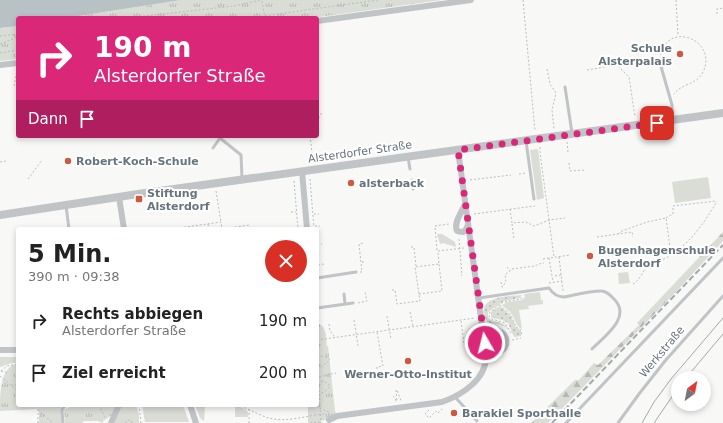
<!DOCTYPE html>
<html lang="de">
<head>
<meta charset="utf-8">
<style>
	body { margin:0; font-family:"DejaVu Sans",sans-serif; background:#f2f2f2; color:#222; height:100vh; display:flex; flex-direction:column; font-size:15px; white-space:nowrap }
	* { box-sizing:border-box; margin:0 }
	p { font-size:13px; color:#767676 }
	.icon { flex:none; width:22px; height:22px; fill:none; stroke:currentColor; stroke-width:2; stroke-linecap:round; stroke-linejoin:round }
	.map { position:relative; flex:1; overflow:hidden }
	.sheet { position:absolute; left:16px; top:227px; width:303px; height:180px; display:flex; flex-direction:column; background:#fff; border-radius:4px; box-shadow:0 2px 6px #0003 }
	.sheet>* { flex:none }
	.top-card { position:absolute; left:16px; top:16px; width:303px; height:122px; border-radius:4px; box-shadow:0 2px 6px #0003; background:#db2777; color:#fff; overflow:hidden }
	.needle { width:26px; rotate:32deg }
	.fabs { position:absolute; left:671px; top:371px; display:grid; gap:8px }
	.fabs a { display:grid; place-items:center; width:40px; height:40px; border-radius:50%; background:#fff; box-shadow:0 2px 6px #0003; font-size:20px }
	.pin { position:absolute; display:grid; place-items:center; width:34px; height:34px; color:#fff; margin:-17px; border-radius:8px; box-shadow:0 2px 6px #0006 }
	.me { position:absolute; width:44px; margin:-22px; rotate:352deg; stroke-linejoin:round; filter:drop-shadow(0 0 3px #0008) }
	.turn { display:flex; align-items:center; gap:14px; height:84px; padding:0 12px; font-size:18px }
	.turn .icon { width:52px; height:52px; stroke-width:2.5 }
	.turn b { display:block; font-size:28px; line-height:34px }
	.then { display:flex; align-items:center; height:38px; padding:0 12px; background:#0003; gap:8px; font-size:15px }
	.round { display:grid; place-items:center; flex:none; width:42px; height:42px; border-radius:21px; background:#f2f2f2 }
	.headline { display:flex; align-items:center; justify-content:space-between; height:68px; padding:0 12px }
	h1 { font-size:24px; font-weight:700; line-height:30px }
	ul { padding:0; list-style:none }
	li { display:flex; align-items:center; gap:12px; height:52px; padding:0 12px }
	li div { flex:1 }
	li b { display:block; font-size:15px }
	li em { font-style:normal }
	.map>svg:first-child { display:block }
	.grass { fill:#d9ddd6 }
	.forest { fill:url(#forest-firs) }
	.park { fill:url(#park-tufts) }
	.garden { fill:url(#garden-dots) }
	.water { fill:#b8c2c5 }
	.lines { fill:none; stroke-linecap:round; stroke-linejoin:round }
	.path { stroke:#babdbf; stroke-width:1; stroke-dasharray:2 2; stroke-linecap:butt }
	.service { stroke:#c0c4c7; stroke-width:3 }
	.minor { stroke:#c0c4c7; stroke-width:6 }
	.tertiary { stroke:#c0c4c7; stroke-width:8 }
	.tram { stroke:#a2a8ac; stroke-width:1 }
	.rail { stroke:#a2a8ac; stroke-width:2; stroke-dasharray:6 3; stroke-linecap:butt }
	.route { stroke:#db2777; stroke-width:7; stroke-dasharray:0 12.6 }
	.poi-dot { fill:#cd5941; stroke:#fff; stroke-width:1.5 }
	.labels { text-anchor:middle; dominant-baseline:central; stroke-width:4; stroke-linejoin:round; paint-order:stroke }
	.poi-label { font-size:11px; font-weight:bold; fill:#66757d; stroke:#fff; text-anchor:start }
	.street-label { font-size:11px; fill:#66757d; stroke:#fff }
</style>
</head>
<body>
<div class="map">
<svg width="723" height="423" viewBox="0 0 723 423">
	<defs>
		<pattern id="forest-firs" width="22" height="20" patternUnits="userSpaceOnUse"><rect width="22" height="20" fill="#d9ddd6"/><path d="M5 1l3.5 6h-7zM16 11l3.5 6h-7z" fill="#b4b8b3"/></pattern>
		<pattern id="park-tufts" width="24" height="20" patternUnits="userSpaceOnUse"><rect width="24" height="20" fill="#d9ddd6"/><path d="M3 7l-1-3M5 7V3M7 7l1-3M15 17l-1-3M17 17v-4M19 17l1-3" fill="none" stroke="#b4b8b3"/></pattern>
		<pattern id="garden-dots" width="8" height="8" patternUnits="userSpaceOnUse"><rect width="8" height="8" fill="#d9ddd6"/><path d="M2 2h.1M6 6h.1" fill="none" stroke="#b4b8b3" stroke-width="1.8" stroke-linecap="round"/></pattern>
	</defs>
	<rect width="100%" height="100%" fill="#f8f8f6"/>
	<path class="grass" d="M538,149L544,198L537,200L530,150Z
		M708,177L711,198L675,203L672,182Z
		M628,272L630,283L619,284L618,273Z
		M540,292L541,300H543V304L528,306L529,309L519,310L522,329C515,326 516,320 512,315C510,311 505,308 502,305L507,302L522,300L525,297L524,294Z
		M488 341a8 8 0 1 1 16 0a8 8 0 1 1-16 0Z
		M0,357H18V363H12L0,367Z
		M122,405H136L139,415V423H114Z
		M142,405H183L189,422H145Z
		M195,405C209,405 238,401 248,412V417H235V407L205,406L204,421L200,418Z"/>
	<path class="forest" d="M723,232V241L673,295L548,423H531L575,380H579L594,363L598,365L639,325L637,323Z"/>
	<path class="park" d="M181,0H442L312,18H66Z
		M18,26V59L0,61V28Z
		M437,234H442L455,242L456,247L443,243L440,244Z
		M317,323C327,326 326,337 327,346H328L335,411L337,416L321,421V423H308V405H317Z
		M13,365H18V405H61L62,423H39V409L0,411C0,395 0,372 13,365Z
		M76,405H116L112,415L103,421V423L98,421H84L82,423H65L64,410L65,409Z"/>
	<path class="garden" d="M522,295L520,298L504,301L488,312V316L489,319C497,323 504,321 509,330C501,322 495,326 488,322C486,321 484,317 484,314C480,296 510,296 522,295Z
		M500,306L510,315L516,327L521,331V336L514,337L508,323L502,320L491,317V312Z"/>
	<path class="water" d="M0,0H181L66,18H18V26L0,28Z"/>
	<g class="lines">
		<path class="path" d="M523,0L535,131
			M676,0L678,36
			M262,1L265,18
			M717,14V9L723,8
			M127,18L234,6L261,0
			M249,18L378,0
			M0,36L18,34
			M0,44L18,37
			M0,53L18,50
			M660,59C665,18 719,40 703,72C697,85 682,83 674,94
			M547,69L550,84L556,93L552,110L554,129
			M587,70L617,65L629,77L635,117
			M14,86L17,70
			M317,122L322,112
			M310,136L313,161
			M567,142L568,152
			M540,147V153L554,257
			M0,162L6,161
			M569,163L570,171L585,170
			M519,174L526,173
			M28,179L42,160
			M310,179L314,229
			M470,180L511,175
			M294,181L298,229
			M216,191L221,222
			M510,209L512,223L526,222L534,226L549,220L565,218
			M291,212H296
			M314,214H319
			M474,214L535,206
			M666,218L673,214V206L716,201
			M208,224L209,229
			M512,224L514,240
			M315,226H320
			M172,229L221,222L222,229
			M223,229L249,225L250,229
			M618,234L622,231L647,222L666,218L671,255
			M597,237L632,232L633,237
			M459,239L462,275H461
			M317,244H322
			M411,247H414L416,266
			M437,250L435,226L449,224
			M559,257L563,291
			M549,258L553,282
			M543,259L570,255
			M317,262L318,273
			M362,262H366
			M318,265L324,264
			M507,267L510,271
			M360,272H362L359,244L363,243
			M555,276L561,275
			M501,282L502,287H503L506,280L505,275L512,269L535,266L539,264L544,263
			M549,283L562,281
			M633,284C641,280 642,270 649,266C656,261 664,260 671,255C691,242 705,222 717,201
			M392,290H395L397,304L420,301L415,267L439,264L438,251L464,248
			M419,294L442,291L439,264
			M358,303L367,301L365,292
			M500,305L511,315L516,327L521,330L522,336
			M410,312L413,326
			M387,316L391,339
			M354,320L358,346
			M461,321L464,344
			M329,324L330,331L335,337
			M511,333L505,323L492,319L489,316L490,312L503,302L521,299L523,296
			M317,340L475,318
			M512,340L521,338
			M317,354L321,423
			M317,355L328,358L330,360L317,370
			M377,369V367L383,366L377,332
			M1,371L7,366L18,364
			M1,371L8,373
			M0,376L18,391
			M319,377L336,373
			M317,380L327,383L330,386L328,389L317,396
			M11,385H18
			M393,396L395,398L396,401H397L396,390H397L401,401
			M99,405L106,419
			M139,405L141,423
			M237,405C248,408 258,415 269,418C286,423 308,415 325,414
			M312,405L329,412
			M38,410L53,423
			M429,410L425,414L429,418L436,411L438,413
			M438,413L443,408
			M38,423V405
			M125,423L129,420H131L132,423
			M249,423V405
			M310,423L320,422"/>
		<path class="service" d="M660,63L672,105V119
			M565,87L572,133
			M221,136L220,138L241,155L242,178
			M526,141L534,199
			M213,148L220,138
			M408,157L410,169
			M412,180L413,189
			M66,206L69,229
			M317,278L356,272
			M344,294L345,304
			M479,298L549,288C553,294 557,297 564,297C575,295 589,291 601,291C607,291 610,295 614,299C632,317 605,336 592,349
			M317,308L353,303
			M455,397L477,421
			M63,423L62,410L65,405
			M566,423L723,258
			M618,423L639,394L665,361L723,296"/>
		<path class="minor" d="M317,21L471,0
			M0,65L18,63
			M302,171L307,229
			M119,197L124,229
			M465,204C462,212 453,223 457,231L463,232L465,231L468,225
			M483,331C488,330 494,329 499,331C509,335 509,348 499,352C495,354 490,354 486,355
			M0,350H18
			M190,405L196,423
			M329,420L337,416L442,402C462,395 487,379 486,355L458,150
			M111,423L119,405"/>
		<path class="tertiary" d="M0,215L138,194L723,113"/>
		<path class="tram" d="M686,378L723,334
			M642,423L654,402L671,379L723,318
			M654,423L678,388"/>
		<path class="rail" d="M552,423L723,245"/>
	</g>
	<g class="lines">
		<path class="route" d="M485,343L458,150L657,123"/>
	</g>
	<g class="poi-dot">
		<circle cx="680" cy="54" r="4"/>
		<circle cx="68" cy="161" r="4"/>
		<circle cx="351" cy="183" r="4"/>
		<rect x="135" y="195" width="8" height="8" rx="2"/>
		<circle cx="590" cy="256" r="4"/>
		<circle cx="408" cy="361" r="4"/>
		<circle cx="454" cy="413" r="4"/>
	</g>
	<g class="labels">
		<g class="poi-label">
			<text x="672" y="48" text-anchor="end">Schule<tspan x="672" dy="13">Alsterpalais</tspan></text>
			<text x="76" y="161">Robert-Koch-Schule</text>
			<text x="359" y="183">alsterback</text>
			<text x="147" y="193">Stiftung<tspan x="147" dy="13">Alsterdorf</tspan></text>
			<text x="598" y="250">Bugenhagenschule<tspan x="598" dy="13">Alsterdorf</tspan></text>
			<text x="408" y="374" text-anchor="middle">Werner-Otto-Institut</text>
			<text x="462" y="413">Barakiel Sporthalle</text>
		</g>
		<g class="street-label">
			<text transform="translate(360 152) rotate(-8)">Alsterdorfer Straße</text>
			<text transform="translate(662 352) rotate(-50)">Werkstraße</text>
		</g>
	</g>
</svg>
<div class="fabs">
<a><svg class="needle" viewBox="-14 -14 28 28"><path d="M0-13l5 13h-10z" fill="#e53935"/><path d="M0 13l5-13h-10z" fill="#767676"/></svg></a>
</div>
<div class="pin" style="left:657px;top:123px;background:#d93025"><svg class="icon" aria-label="arrive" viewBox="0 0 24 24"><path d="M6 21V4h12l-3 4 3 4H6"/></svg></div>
<svg class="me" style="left:485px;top:343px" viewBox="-20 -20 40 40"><circle r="17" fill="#db2777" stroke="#fff" stroke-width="3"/><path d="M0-11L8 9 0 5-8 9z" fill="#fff"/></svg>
<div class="top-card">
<div class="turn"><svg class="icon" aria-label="right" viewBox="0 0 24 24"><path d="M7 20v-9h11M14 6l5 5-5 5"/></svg><div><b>190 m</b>Alsterdorfer Straße</div></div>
<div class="then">Dann<svg class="icon" aria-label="arrive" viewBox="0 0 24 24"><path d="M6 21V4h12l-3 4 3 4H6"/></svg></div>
</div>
<section class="sheet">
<div class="headline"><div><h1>5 Min.</h1><p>390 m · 09:38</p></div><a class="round" style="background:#d93025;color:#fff"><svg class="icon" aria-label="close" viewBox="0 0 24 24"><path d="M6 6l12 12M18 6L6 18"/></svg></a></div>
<ul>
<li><svg class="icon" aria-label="right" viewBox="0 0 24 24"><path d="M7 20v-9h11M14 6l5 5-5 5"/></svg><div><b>Rechts abbiegen</b><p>Alsterdorfer Straße</p></div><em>190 m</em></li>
<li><svg class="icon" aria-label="arrive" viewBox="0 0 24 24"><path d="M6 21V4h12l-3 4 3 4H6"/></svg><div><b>Ziel erreicht</b></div><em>200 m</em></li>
</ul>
</section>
</div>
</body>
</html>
